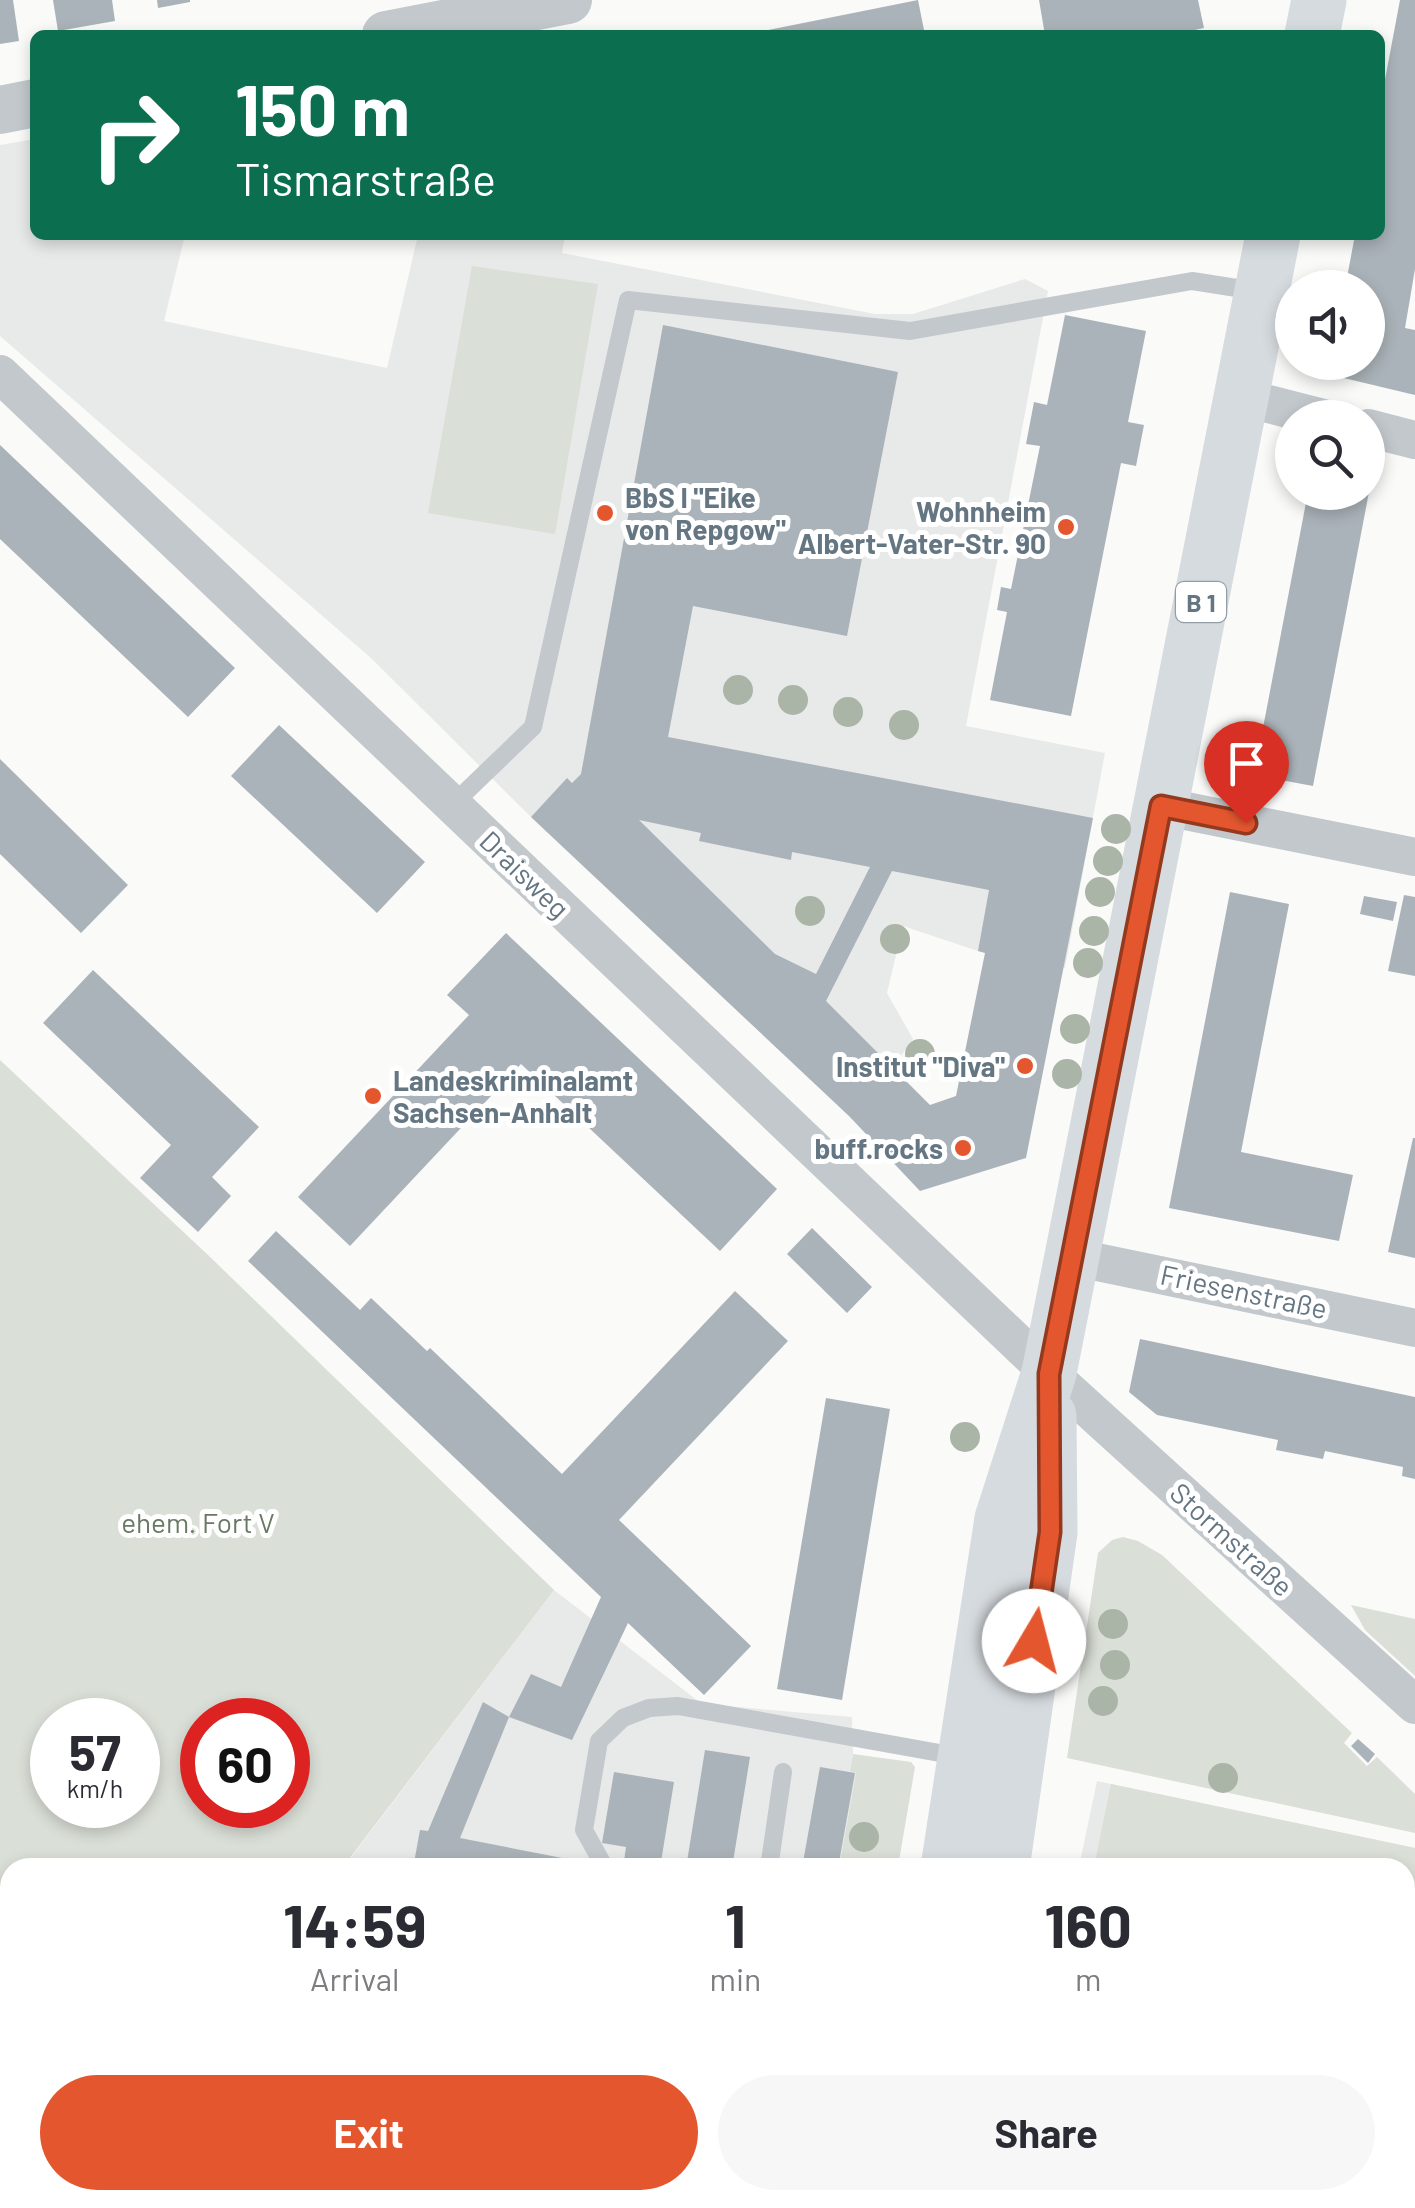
<!DOCTYPE html>
<html lang="en">
<head>
<meta charset="utf-8">
<style>
	body { margin:0; font-family:Barlow,sans-serif; background:#f7f7f7; color:#2b2b33; height:100vh; display:flex; flex-direction:column; font-size:38px; white-space:nowrap }
	* { box-sizing:border-box; margin:0 }
	p { font-size:32px; color:#7c7c81 }
	.icon { flex:none; width:55px; height:55px; fill:none; stroke:currentColor; stroke-width:2; stroke-linecap:round; stroke-linejoin:round }
	.map { position:relative; flex:1; overflow:hidden }
	.details { position:absolute; left:0px; top:1858px; width:1415px; height:352px; display:flex; flex-direction:column; background:#fff; border-radius:30px 30px 0 0; box-shadow:0 5px 15px #0003 }
	.details>* { flex:none }
	.guide { position:absolute; left:30px; top:30px; width:1355px; height:210px; border-radius:15px; box-shadow:0 5px 15px #0003; background:#0b6e4f; color:#fff; overflow:hidden }
	.controls { position:absolute; left:1275px; top:270px; display:grid; gap:20px }
	.controls a { display:grid; place-items:center; width:110px; height:110px; border-radius:50%; background:#fff; box-shadow:0 5px 15px #0003; font-size:50px }
	.speed { position:absolute; left:30px; top:1698px; display:flex; gap:20px; font-size:50px; font-weight:700; text-align:center }
	.speed>* { display:grid; place-content:center; width:130px; height:130px; border-radius:50%; background:#fff; box-shadow:0 5px 15px #0003; line-height:1 }
	.speed small { font-size:25px; font-weight:400 }
	.speed .limit { border:15px solid #d22; background:#fff; color:#111 }
	.pin { position:absolute; display:grid; place-items:center; width:85px; height:85px; color:#fff; margin:-102px -42px; border-radius:50% 50% 50% 0; rotate:-45deg; box-shadow:0 0 10px #0007 }
	.pin .icon { rotate:45deg }
	.me { position:absolute; width:110px; margin:-55px; rotate:8deg; stroke-linejoin:round; filter:drop-shadow(0 0 8px #0008) }
	.turn { display:flex; align-items:center; gap:35px; height:210px; padding:0 40px; font-size:45px }
	.turn .icon { width:130px; height:130px; stroke-width:2.5 }
	.turn b { display:block; font-size:70px; line-height:85px }
	.eta { display:flex; justify-content:space-evenly; align-items:center; height:170px; text-align:center }
	.eta b { font-size:60px; font-weight:700; line-height:70px }
	.primary-button { display:flex; gap:20px; margin-top:auto; padding:20px 40px }
	.primary-button a { flex:1; height:115px; border-radius:60px; background:#e4572e; color:#fff; font-size:40px; font-weight:700; line-height:115px; text-align:center }
	.primary-button a+a { background:#f7f7f7; color:#2b2b33 }
	.map>svg:first-child { display:block }
	.built { fill:#e8e9e9 }
	.green { fill:#dadfd7; fill-rule:evenodd }
	.building { fill:#aab3b9; fill-rule:evenodd }
	.lines { fill:none; stroke-linecap:round; stroke-linejoin:round }
	.service { stroke:#c3c8cc; stroke-width:18 }
	.minor { stroke:#c3c8cc; stroke-width:38 }
	.tertiary { stroke:#c3c8cc; stroke-width:48 }
	.primary { stroke:#d6dbdf; stroke-width:55 }
	.tree { fill:#aab4a7 }
	.route-casing { stroke:#94391e; stroke-width:25 }
	.route { stroke:#e4572e; stroke-width:18 }
	.poi-dot { fill:#e4572e; stroke:#fff; stroke-width:4 }
	.labels { text-anchor:middle; dominant-baseline:central; stroke-width:10; stroke-linejoin:round; paint-order:stroke }
	.shield { fill:#fff; stroke:#939fa8; stroke-width:2.5 }
	.shield-label { font-size:25px; font-weight:bold; fill:#657683 }
	.poi-label { font-size:28px; font-weight:bold; fill:#657683; stroke:#fff; text-anchor:end }
	.street-label { font-size:28px; fill:#657683; stroke:#fff }
	.park-label { font-size:28px; fill:#687a64; stroke:#fff }
</style>
</head>
<body>
<div class="map">
<svg width="1415" height="2208" viewBox="0 0 1415 2208">
	<rect width="100%" height="100%" fill="#fafaf8"/>
	<path class="built" d="M35,139V235H185L164,321L387,368L418,235H565L562,253L875,314H913L1025,279L1048,291L966,726L1105,753L1065,968L978,951L903,926L887,993L913,1039L892,1069L849,1116L531,817L371,658L0,336V145Z
		M554,1590L702,1704L852,1717L853,1754L850,1771L856,1773L839,1867L343,1868Z
		M1097,1781L1415,1848V2208H1011L1013,2200H1405V1868L1079,1867Z
		M156,2200H783L782,2208H201Z"/>
	<path class="green" d="M472,266L598,284L555,534L428,513Z
		M0,1060L208,1255L554,1590L343,1867L10,1868V2156L0,2164ZM52,1720H138V1805H52ZM202,1720H288V1805H202Z
		M1123,1537L1138,1541L1162,1555L1352,1733L1344,1743L1367,1766L1377,1757L1415,1794V1833L1067,1758L1098,1553L1112,1540Z
		M1351,1605L1415,1619V1676L1365,1630Z
		M853,1754L911,1762L915,1767L898,1867H839L856,1773L850,1771Z
		M1111,1784L1415,1848V1941L1405,1939V1868L1094,1867Z
		M0,2173L10,2174V2200H156L201,2208H0Z"/>
	<path class="building" d="M0,0H13L19,41L0,44Z
		M53,0H112L115,21L58,31Z
		M157,0H190V2L158,8Z
		M918,0L925,35H754L753,33Z
		M1039,0H1198L1204,28L1186,32L1187,35H1045Z
		M1400,0H1415V269L1405,328L1415,330V395L1327,374L1330,362H1368V288H1345L1355,235H1380V106Z
		M1065,315L1146,331L1128,422L1144,425L1136,466L1121,463L1071,716L990,700L1007,612L997,610L1001,587L1011,589L1040,446L1026,444L1034,402L1047,405Z
		M663,325L898,372L847,636L693,606L668,737L1093,818L1026,1158L920,1191L849,1116L531,817L567,778L572,783L581,774ZM639,820L701,833L699,841L791,860L792,852L870,867L816,974L775,954ZM892,871L989,890L978,951L985,953L956,1096L930,1105L826,1001Z
		M0,445L235,668L188,717L0,539Z
		M1308,492H1369L1313,786L1254,775Z
		M279,725L425,862L377,913L231,776Z
		M0,759L128,885L81,933L0,854Z
		M1230,892L1289,904L1241,1152L1353,1175L1339,1241L1169,1208Z
		M1404,895L1415,897V976L1388,971Z
		M1364,896L1397,902L1393,921L1360,914Z
		M506,933L777,1189L720,1251L521,1064L350,1246L298,1197L469,1015L447,995Z
		M93,970L259,1127L212,1177L231,1196L198,1232L140,1178L171,1145L43,1023Z
		M1413,1138H1415V1258L1388,1252Z
		M812,1228L872,1287L847,1313L787,1254Z
		M276,1231L360,1310L371,1298L427,1351L430,1348L562,1474L735,1291L788,1341L619,1520L751,1646L704,1695L628,1623L572,1740L509,1717L460,1838L593,1864L592,1868H413L420,1830L428,1831L483,1702L509,1717L531,1674L561,1687L601,1597L248,1261Z
		M1140,1339L1415,1397V1479L1402,1476L1403,1467L1325,1451L1323,1459L1276,1450L1278,1440L1157,1415L1129,1392Z
		M826,1398L890,1409L842,1700L777,1689Z
		M1358,1739L1375,1754L1368,1763L1351,1746Z
		M705,1750L750,1757L732,1868H686Z
		M820,1767L855,1773L838,1868H802Z
		M614,1772L674,1782L660,1868H623L626,1847L602,1843Z
		M486,2200H514L512,2208H485Z
		M567,2200H604L602,2208H565Z
		M631,2200H677L676,2208H629Z
		M745,2200H779L778,2208H743Z
		M1063,2200H1254L1252,2208H1094Z
		M1257,2200H1361L1359,2208H1289Z"/>
	<g class="lines">
		<path class="service" d="M452,805L533,727L628,300L910,331L1192,281L1256,291
			M605,1868L584,1830L599,1741L623,1718L649,1708L678,1706L962,1757
			M769,1868L783,1772
			M550,2208L551,2200
			M713,2208L715,2200"/>
		<path class="minor" d="M0,374L1049,1373L1415,1705
			M1241,397L1323,418
			M1368,428L1415,440
			M1161,806L1415,857
			M1073,1257L1415,1328"/>
		<path class="tertiary" d="M386,35L568,0
			M0,110L35,103"/>
		<path class="primary" d="M1312,35L1319,0
			M948,1868L1002,1519L1049,1373L1273,235
			M1002,1868L1050,1532L1049,1416
			M886,2208L887,2200
			M947,2208L948,2200"/>
	</g>
	<g class="tree">
		<circle cx="738" cy="690" r="15"/>
		<circle cx="793" cy="700" r="15"/>
		<circle cx="848" cy="712" r="15"/>
		<circle cx="904" cy="725" r="15"/>
		<circle cx="1116" cy="829" r="15"/>
		<circle cx="1108" cy="861" r="15"/>
		<circle cx="1100" cy="892" r="15"/>
		<circle cx="810" cy="911" r="15"/>
		<circle cx="1094" cy="931" r="15"/>
		<circle cx="895" cy="939" r="15"/>
		<circle cx="1088" cy="963" r="15"/>
		<circle cx="1075" cy="1029" r="15"/>
		<circle cx="920" cy="1054" r="15"/>
		<circle cx="1067" cy="1074" r="15"/>
		<circle cx="965" cy="1437" r="15"/>
		<circle cx="1113" cy="1624" r="15"/>
		<circle cx="1115" cy="1665" r="15"/>
		<circle cx="1103" cy="1701" r="15"/>
		<circle cx="1223" cy="1778" r="15"/>
		<circle cx="864" cy="1837" r="15"/>
	</g>
	<g class="lines">
		<defs>
			<path id="route" d="M1034,1641L1050,1532L1049,1374L1161,806L1246,823"/>
		</defs>
		<use href="#route" class="route-casing"/>
		<use href="#route" class="route"/>
	</g>
	<g class="poi-dot">
		<circle cx="605" cy="513" r="10"/>
		<circle cx="1066" cy="527" r="10"/>
		<circle cx="1025" cy="1066" r="10"/>
		<circle cx="373" cy="1096" r="10"/>
		<circle cx="963" cy="1148" r="10"/>
	</g>
	<g class="labels">
		<rect class="shield" x="1176" y="582" width="50" height="40" rx="8"/>
		<g class="shield-label">
			<text x="1201" y="602">B 1</text>
		</g>
		<g class="poi-label">
			<text x="625" y="497" text-anchor="start">BbS I "Eike<tspan x="625" dy="32">von Repgow"</tspan></text>
			<text x="1046" y="511">Wohnheim<tspan x="1046" dy="32">Albert-Vater-Str. 90</tspan></text>
			<text x="1005" y="1066">Institut "Diva"</text>
			<text x="393" y="1080" text-anchor="start">Landeskriminalamt<tspan x="393" dy="32">Sachsen-Anhalt</tspan></text>
			<text x="943" y="1148">buff.rocks</text>
		</g>
		<g class="street-label">
			<text transform="translate(525 874) rotate(44)">Draisweg</text>
			<text transform="translate(1244 1291) rotate(12)">Friesenstraße</text>
			<text transform="translate(1232 1539) rotate(42)">Stormstraße</text>
		</g>
		<g class="park-label">
			<text x="198" y="1522">ehem. Fort V</text>
		</g>
	</g>
</svg>
<div class="controls">
<a><svg class="icon" aria-label="sound" viewBox="0 0 24 24"><path d="M4 9h4l5-4v14l-5-4H4zM17 9q2 3 0 6"/></svg></a>
<a><svg class="icon" aria-label="search" viewBox="0 0 24 24"><circle cx="10" cy="10" r="6"/><path d="M15 15l6 6"/></svg></a>
</div>
<div class="speed"><div>57<small>km/h</small></div><div class="limit">60</div></div>
<div class="pin" style="left:1246px;top:823px;background:#d93025"><svg class="icon" aria-label="arrive" viewBox="0 0 24 24"><path d="M6 21V4h12l-3 4 3 4H6"/></svg></div>
<svg class="me" style="left:1034px;top:1641px" viewBox="-20 -20 40 40"><circle r="19" fill="#fff"/><path d="M0-13L10 11 0 6-10 11z" fill="#e4572e"/></svg>
<div class="guide">
<div class="turn"><svg class="icon" aria-label="right" viewBox="0 0 24 24"><path d="M7 20v-9h11M14 6l5 5-5 5"/></svg><div><b>150 m</b>Tismarstraße</div></div>
</div>
<section class="details">
<div class="eta">
<div><b>14:59</b><p>Arrival</p></div>
<div><b>1</b><p>min</p></div>
<div><b>160</b><p>m</p></div>
</div>
<div class="primary-button"><a>Exit</a><a>Share</a></div>
</section>
</div>
</body>
</html>
